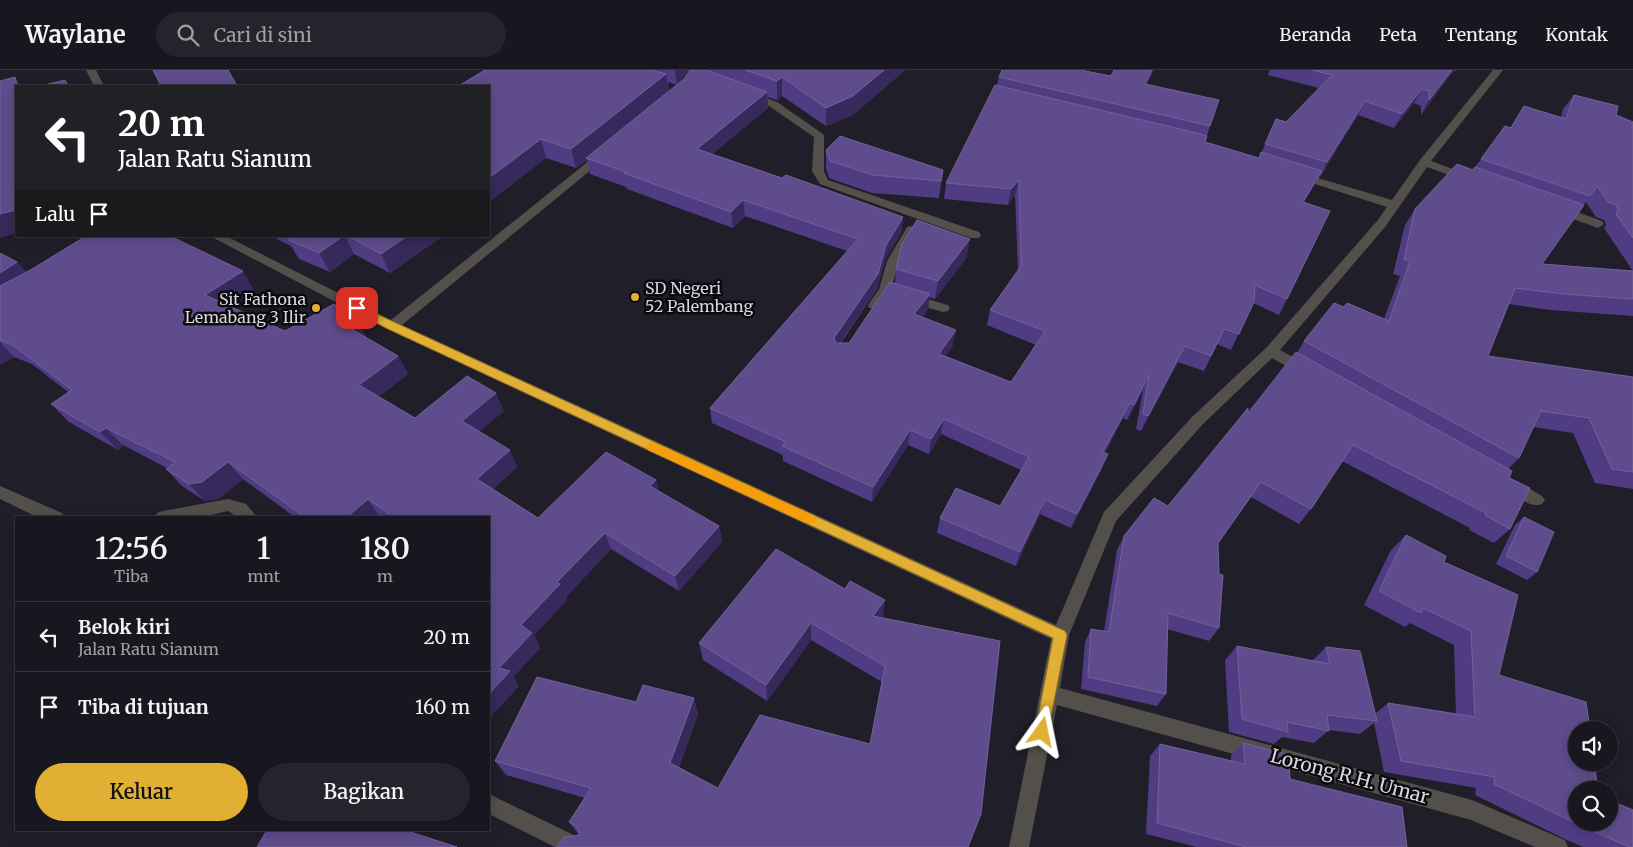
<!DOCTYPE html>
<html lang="id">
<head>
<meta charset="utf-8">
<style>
	body { margin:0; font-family:Merriweather,serif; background:#25232c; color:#f1f3f6; height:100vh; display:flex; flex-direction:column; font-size:19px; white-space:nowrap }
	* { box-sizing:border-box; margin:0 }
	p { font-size:16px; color:#9f9fa4 }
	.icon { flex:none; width:28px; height:28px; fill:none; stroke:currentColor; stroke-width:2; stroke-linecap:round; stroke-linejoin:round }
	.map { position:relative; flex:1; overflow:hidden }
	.details { position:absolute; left:15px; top:446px; width:475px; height:315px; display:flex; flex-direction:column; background:#18161f; border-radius:0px; box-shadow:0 2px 12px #0003,0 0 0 1px #36353d }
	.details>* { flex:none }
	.hud { position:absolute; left:15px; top:15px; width:475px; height:152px; border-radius:0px; box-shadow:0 2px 12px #0003,0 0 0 1px #36353d; background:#202124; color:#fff; overflow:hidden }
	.tools { position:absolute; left:1568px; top:651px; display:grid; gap:10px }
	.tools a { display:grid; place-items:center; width:50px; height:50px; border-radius:50%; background:#18161f; box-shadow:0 2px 12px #0003,0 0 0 1px #36353d; font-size:25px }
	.pin { position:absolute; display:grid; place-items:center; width:42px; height:42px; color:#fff; margin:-21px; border-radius:10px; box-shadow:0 2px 8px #0006 }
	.me { position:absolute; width:55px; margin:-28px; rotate:12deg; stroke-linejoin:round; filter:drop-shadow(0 0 4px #0008) }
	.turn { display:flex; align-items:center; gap:18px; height:105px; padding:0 20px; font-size:22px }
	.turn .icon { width:65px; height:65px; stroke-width:2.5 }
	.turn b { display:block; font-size:35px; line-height:42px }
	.then { display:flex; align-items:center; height:48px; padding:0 20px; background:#0003; gap:10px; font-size:19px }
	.eta { display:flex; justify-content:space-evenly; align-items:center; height:85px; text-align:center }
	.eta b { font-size:30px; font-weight:600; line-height:35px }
	.primary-button { display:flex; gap:10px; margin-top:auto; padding:10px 20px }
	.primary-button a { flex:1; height:58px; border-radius:30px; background:#e1af34; color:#111; font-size:20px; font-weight:600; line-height:58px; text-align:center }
	.primary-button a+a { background:#25232c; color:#f1f3f6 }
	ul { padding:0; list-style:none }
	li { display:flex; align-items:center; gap:15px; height:70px; padding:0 20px; border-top:1px solid #36353d }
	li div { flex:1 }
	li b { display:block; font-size:19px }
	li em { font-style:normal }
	header { display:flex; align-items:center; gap:30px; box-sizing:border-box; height:70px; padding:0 25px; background:#18161f; border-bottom:1px solid #36353d }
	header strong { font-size:24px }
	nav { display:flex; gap:28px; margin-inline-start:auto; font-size:18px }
	.search { width:350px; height:45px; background:#25232c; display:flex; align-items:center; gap:12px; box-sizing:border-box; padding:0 18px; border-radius:28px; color:#9f9fa4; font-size:19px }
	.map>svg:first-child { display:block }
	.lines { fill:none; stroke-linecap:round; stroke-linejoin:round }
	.minor { fill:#53504b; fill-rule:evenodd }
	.wall { fill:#503c83; fill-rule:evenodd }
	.shaded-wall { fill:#37295b }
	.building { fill:#5f4c8c; stroke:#726299 }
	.route { fill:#e1af34; stroke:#927222 }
	.slow { fill:#f59e0b }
	.poi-dot { fill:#e1af34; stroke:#0a090e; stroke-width:2 }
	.labels { text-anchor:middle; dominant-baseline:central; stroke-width:5; stroke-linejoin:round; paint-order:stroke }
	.poi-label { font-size:16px; fill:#d7d5dd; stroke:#0a090e; text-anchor:start }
	.near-street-label { font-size:19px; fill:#d7d5dd; stroke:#0a090e }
</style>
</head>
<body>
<header>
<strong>Waylane</strong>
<div class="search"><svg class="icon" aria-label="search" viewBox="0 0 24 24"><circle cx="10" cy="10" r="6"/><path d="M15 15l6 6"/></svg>Cari di sini</div>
<nav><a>Beranda</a><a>Peta</a><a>Tentang</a><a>Kontak</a></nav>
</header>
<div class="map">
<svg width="1633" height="777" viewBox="0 0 1633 777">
	<rect width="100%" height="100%" fill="#201e29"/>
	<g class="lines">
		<path class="minor" d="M86,0H96L104,16H94Z
			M1493,0H1503L1431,91L1471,106L1473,108L1471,110H1463L1427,97L1385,157L1280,280L1312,297L1314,301L1312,305H1302L1272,288L1203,354L1116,451L1069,565L1060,618L1472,730L1565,770L1568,777H1535L1471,750L1057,635L1029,777H1009L1051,569L387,259L210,166H226L391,250L600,82H608L610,84L608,86L402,255L1056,555L1104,442L1193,346L1266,278L1377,151L1387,137L1293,107L1291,105L1293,103H1301L1392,130L1420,90Z
			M750,22L777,32L823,64L824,66V101L828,110L979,162L981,165L979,168H971L820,114L812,101L814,67L769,36L746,27L745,25Z
			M1558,135L1602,151L1604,154L1598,158L1554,142L1552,139L1554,136Z
			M911,156L917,160L899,191L891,220L879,238H869L868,235L879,219L887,191L907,157Z
			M910,224L948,235L950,238L948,241L943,242L905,231L904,228L905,225Z
			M1511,408L1542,426L1545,430L1542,434C1530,439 1516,425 1506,418L1503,414L1506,410Z
			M0,416L62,443L64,448H39L0,429Z
			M228,429L246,434L258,448H239L228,441L198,448H155L157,443L163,441Z
			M489,724L584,770L587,777H555L489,744Z"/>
	</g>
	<path class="wall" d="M485,0H689L677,15L684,9L690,0H905L853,45L826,56L782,26L777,30L768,27V38L712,84L782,108L903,147L901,163L885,190L877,219L841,273H849L895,213L896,199L967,187L935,229L929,227L928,239L922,247L953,275L946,286L1011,312L1036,275L987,255L990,240L1018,201L1015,125L1008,135L944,129L946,113L997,15L999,7L1111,6L1114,0H1154L1147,14L1210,56L1205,72L1259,88L1276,49L1286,52L1319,18L1268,5L1270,0H1456L1451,4L1421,45V36L1414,33L1394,58L1358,45L1320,107L1319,106L1304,132L1287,229L1279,245L1253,233L1231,280L1217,274L1204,301L1178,292L1141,361L1136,359L1143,320L1127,350L1123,348L1105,383L1102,399L1071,458L1040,444L1016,496L937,463L940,448L1000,436L1021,400L941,364L929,384L908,375L872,432L783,391V385L712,353L710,338L847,181L745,146L733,158L627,119L626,117L590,104L587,90L576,98L546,88L489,132V16H460V15ZM668,12L677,15L669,22Z
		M1574,25L1616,45L1633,52V246L1550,240L1509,234L1488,286L1633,307V419L1595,413L1573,363L1533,357L1519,388L1508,399L1509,408L1510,459L1494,473L1469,460L1470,458L1342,391L1311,439L1299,454L1251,427L1218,474L1219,558L1209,571L1167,559L1166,624L1157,636L1081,619L1085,572L1091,559L1104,561L1117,480L1124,466L1168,436L1248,343L1297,283L1304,271L1344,237L1384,249L1400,206L1393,204L1405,155L1415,139L1473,100L1481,89L1510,58L1524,36L1561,47L1563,39ZM1586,132L1596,147L1604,150L1606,155L1604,158L1633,201L1542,194Z
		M826,80L943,100L939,128L872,123L829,108L826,98Z
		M86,166H174L176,169L254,220L230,236L285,261L367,268L398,286L408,304L378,327L415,348L504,341L479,361L517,397L493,419L538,448L656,410L658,421L719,456L722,472L679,521L611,479L566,527L567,530L534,565L540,578L513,607L519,616L489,648V448H381L379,446L377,448H296L243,409L218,429L205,431L182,416L166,399L167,398L123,375L118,380L69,352L51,334L68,322L32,294L14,287L0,295V183L17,192L26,202Z
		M271,166H443L390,203L354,184L330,202L299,189L291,176Z
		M1524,447L1537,502L1527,510L1496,494L1515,455Z
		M1406,465L1444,492L1499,605L1576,720L1633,777H1583L1567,770L1475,725L1476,718L1384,702L1374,653L1360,664L1329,660L1314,673L1282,667L1274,674L1229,662L1225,590L1237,576L1312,591L1326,577L1375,644L1388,633L1456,644L1454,575L1410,553L1405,557L1364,535L1391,480Z
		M776,479L882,548L981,744L579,765L569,752L585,728L506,705L495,691L636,632L694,628L698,644L679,697L718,718L870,674L882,612L811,570L767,631L703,590L699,573Z
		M1243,673L1290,709L1407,777H1197L1146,764L1150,686L1160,674L1231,691V685Z"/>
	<path class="shaded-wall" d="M675,0H689L677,15Z
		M884,0H905L853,45L826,56V38Z
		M1152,0H1154L1140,29L1145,14Z
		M1452,0H1456L1451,4L1421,45L1429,30Z
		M666,4L669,23L586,88L587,90L576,98L571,79Z
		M15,7L22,16H17Z
		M782,7V26L777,30V11Z
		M1422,19L1414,33L1394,58L1402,44Z
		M767,22L768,38L699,94L697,79Z
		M1365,31L1358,45L1320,107L1327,92Z
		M541,69L546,88L489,132V108Z
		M943,100L941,118L939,128L941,111Z
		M1322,101L1314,116L1295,147L1303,132Z
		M1019,110L1015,125L1008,135L1011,119Z
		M743,130L745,146L733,158L731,142Z
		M16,140V163L0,168V144Z
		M903,147L901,163L885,190L877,219L833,283L834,268Z
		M343,166H345L354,184L330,202L319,183Z
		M407,166H443L390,203L381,184Z
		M970,169L967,187L935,229L938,211Z
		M17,192L34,211L0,232V203Z
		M243,201L254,220L218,244L205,225Z
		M930,224L928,239L912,259L914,244Z
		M360,255L370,273L353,260Z
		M956,260L953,275L937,299L939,284Z
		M0,272L14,287L0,295Z
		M1185,276L1178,292L1141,361L1148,346Z
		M398,286L408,304L370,333L359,315Z
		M1149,305L1143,320L1127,350L1134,335Z
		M496,323L504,341L471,369L462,351Z
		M1130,333L1123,348L1097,397L1103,382Z
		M944,349L941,364L929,384L931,369Z
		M106,358L123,375L118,380L100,362Z
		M910,360L908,375L872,432L873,417Z
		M510,380L517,397L485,426L477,409Z
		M1108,384L1102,399L1071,458L1077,444Z
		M228,392L243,409L218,429L205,431L189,414Z
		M656,410L660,427L650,416Z
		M1261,412L1251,427L1208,487L1218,473Z
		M368,429L379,446L377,448H346Z
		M1045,430L1040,444L1016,496L1020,482Z
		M719,456L722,472L679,521L675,506Z
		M605,463L611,479L566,527L567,530L534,565L540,578L513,607L519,616L489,648V624L499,598L521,555L557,512Z
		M885,530L883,548L872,564L873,546Z
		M811,553V570L767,631L766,615Z
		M694,628L698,644L675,707L670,693Z"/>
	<path class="building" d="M153,0H228L237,16H161Z
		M485,0H651L666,4L571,79L541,69L489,108V28L491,26L489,25V16H465L460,15Z
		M690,0H706L767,22L697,79L782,108L786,105L903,147L886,175L878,204L834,268L836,273H849L890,212L930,224L914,244L956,260L939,284L1011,312L1045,261L990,240L1021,196L1019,110L1011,119L946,113L995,15L1201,64L1207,66L1205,72L1259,88L1261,82L1322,101L1303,132L1330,141L1287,229L1255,215L1254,232L1239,264L1224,259L1211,286L1185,276L1148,346L1143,344L1149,305L1134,335L1130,333L1103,382L1108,384L1077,444L1045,430L1020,482L940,448L956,418L1000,436L1029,387L944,349L931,369L910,360L873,417L782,376L786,372L710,338L858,169L743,130L731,142L624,103L626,102L586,88L684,9Z
		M745,0H884L853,26L826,38L782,7L777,11Z
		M1002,0H1080L1111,6L1114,0H1152L1145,14L1219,30L1210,56L999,7Z
		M1311,0H1452L1429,30V21L1422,19L1402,44L1365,31L1327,92L1265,74L1276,49L1286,52L1332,5Z
		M15,7L17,16L16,140L0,144V11Z
		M65,10L68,16H40Z
		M1574,25L1618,36L1616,45L1633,52V168L1616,144L1618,140L1616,135L1608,132L1597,116L1590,126L1481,89L1505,56L1511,58L1524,36L1566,49Z
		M840,66L943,100L941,111L873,105L830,91L826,80Z
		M1457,94L1473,100L1475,97L1584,135L1542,194L1633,201V229L1564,224L1515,218L1488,286L1633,307V402L1612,399L1589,348L1541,341L1519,388L1304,271L1334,233L1344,237L1347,233L1389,251L1410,191L1404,189L1415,139Z
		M917,150L970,169L938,211L896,199L902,174Z
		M86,166H170L243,201L205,225L285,261L334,234L360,255L353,260L398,286L359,315L415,348L467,306L496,323L462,351L510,380L477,409L538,448L606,382L656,410L650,416L719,456L675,506L605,463L557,512L560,514L521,555L532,563L499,598L510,601L489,624V519L494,514L489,510V448H395L368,429L346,448H306L228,392L202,412L189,414L166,399L175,392L106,358L100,362L51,334L72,320L14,276L0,270V216L31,200Z
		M294,166H343L319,183L288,170Z
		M348,166H407L381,184Z
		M0,183L17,192L0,203Z
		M1296,282L1512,401L1509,408L1530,418L1510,459L1485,445L1486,443L1353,375L1311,439L1261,412L1218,473L1219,504L1223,505L1219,558L1168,543L1166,624L1088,607L1091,559L1109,562L1124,466L1154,428L1168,436L1248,338V343Z
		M1524,447L1554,462L1537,502L1506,486Z
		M1406,465L1446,486L1444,492L1518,525L1499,605L1586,632L1590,660H1576V692H1594L1598,720H1576V752H1609V730L1633,740V777H1630L1590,760L1494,714L1495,707L1401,691L1388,633L1475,647L1471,561L1423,538L1421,543L1379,521Z
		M776,479L845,519L850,511L885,530L873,546L1000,571L981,744L968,777H557L564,767L580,765L577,757L569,752L591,718L495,691L537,607L636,632L643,615L694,628L670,693L718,718L760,645L870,674L885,596L811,553L766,615L699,573Z
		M1237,576L1330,594L1326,577L1360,581L1377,651L1327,645L1329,661L1287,652L1288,662L1242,649Z
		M1243,673L1289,685L1290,709L1402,737L1407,777H1246L1157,753L1160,674L1245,694Z
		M267,760H404L457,777H257Z"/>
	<path class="route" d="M357,235L1065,561L1067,565L1047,667L1042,669L1038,667L1035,662L1053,568L388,259L353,241V236Z"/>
	<path class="slow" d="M652,372L815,446L817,450L815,453H806L648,380L646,377L648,373Z"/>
	<g class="poi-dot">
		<circle cx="635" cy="227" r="5"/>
		<circle cx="316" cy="238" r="5"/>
	</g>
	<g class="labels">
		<g class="poi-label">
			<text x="645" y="218">SD Negeri<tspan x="645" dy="18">52 Palembang</tspan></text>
			<text x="306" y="229" text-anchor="end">Sit Fathona<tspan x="306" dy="18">Lemabang 3 Ilir</tspan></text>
		</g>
		<g class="near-street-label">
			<text transform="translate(1350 706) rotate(15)">Lorong R.H. Umar</text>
		</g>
	</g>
</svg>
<div class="tools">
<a><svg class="icon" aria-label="sound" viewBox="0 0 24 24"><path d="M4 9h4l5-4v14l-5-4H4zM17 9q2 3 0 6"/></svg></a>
<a><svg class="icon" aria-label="search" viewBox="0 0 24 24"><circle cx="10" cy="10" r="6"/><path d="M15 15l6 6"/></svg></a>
</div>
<div class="pin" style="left:357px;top:238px;background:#d93025"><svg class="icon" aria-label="arrive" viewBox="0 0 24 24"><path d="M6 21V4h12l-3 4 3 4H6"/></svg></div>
<svg class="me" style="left:1042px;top:662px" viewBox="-20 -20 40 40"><path d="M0-17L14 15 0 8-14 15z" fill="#e1af34" stroke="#fff" stroke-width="4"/></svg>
<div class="hud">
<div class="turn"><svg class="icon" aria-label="left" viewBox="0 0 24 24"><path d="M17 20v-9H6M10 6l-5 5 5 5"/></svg><div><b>20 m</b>Jalan Ratu Sianum</div></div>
<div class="then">Lalu<svg class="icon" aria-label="arrive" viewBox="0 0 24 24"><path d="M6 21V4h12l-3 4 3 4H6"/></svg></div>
</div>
<section class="details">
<div class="eta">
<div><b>12:56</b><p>Tiba</p></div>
<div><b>1</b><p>mnt</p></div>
<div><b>180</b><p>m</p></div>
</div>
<ul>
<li><svg class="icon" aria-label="left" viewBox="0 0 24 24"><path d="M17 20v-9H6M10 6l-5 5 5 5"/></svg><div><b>Belok kiri</b><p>Jalan Ratu Sianum</p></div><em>20 m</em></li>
<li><svg class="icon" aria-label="arrive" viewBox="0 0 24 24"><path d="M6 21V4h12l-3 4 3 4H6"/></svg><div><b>Tiba di tujuan</b></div><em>160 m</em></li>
</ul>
<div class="primary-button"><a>Keluar</a><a>Bagikan</a></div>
</section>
</div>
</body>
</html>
